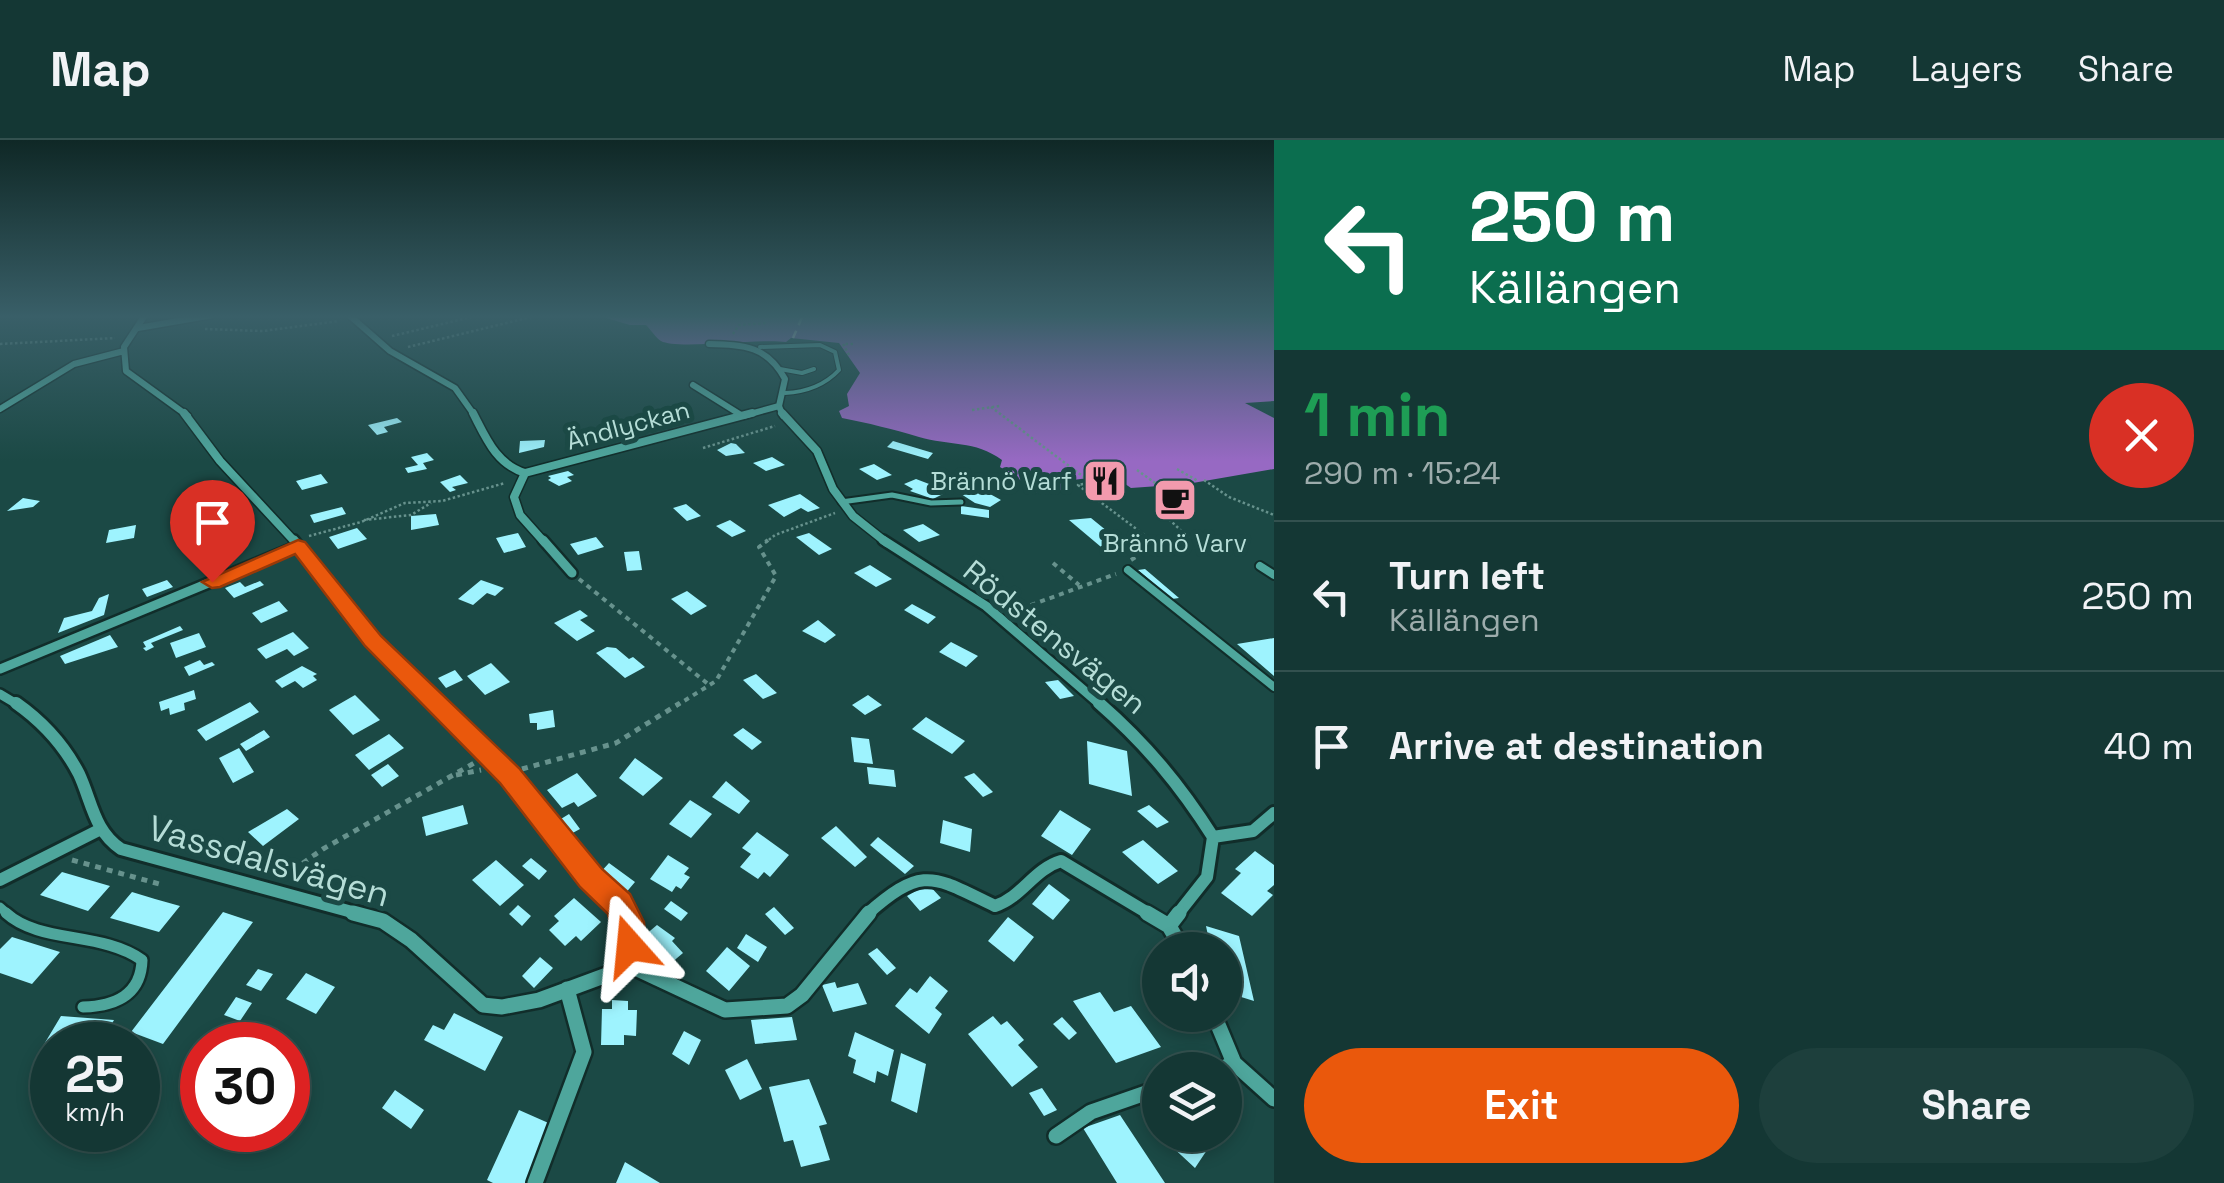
<!DOCTYPE html>
<html lang="en">
<head>
<meta charset="utf-8">
<style>
	body { margin:0; font-family:"Space Grotesk",sans-serif; background:#1d3f3c; color:#f1f3f6; height:100vh; display:flex; flex-direction:column; font-size:38px; white-space:nowrap }
	* { box-sizing:border-box; margin:0 }
	p { font-size:32px; color:#9dacac }
	.icon { flex:none; width:55px; height:55px; fill:none; stroke:currentColor; stroke-width:2; stroke-linecap:round; stroke-linejoin:round }
	.map { position:relative; flex:1; overflow:hidden }
	.panel { display:flex; flex-direction:column; background:#143734; width:950px }
	.panel>* { flex:none }
	.top-card { background:#0b6e4f; color:#fff; overflow:hidden }
	.fabs { position:absolute; left:1142px; top:792px; display:grid; gap:20px }
	.fabs a { display:grid; place-items:center; width:100px; height:100px; border-radius:50%; background:#143734; box-shadow:0 5px 15px #0003,0 0 0 2px #33514f; font-size:50px }
	.speed { position:absolute; left:30px; top:882px; display:flex; gap:20px; font-size:50px; font-weight:700; text-align:center }
	.speed>* { display:grid; place-content:center; width:130px; height:130px; border-radius:50%; background:#143734; box-shadow:0 5px 15px #0003,0 0 0 2px #33514f; line-height:1 }
	.speed small { font-size:25px; font-weight:400 }
	.speed .limit { border:15px solid #d22; background:#fff; color:#111 }
	.pin { position:absolute; display:grid; place-items:center; width:85px; height:85px; color:#fff; margin:-102px -42px; border-radius:50% 50% 50% 0; rotate:-45deg; box-shadow:0 0 10px #0007 }
	.pin .icon { rotate:45deg }
	.me { position:absolute; width:110px; margin:-55px; rotate:342deg; stroke-linejoin:round; filter:drop-shadow(0 0 8px #0008) }
	.turn { display:flex; align-items:center; gap:35px; height:210px; padding:0 30px; font-size:45px }
	.turn .icon { width:130px; height:130px; stroke-width:2.5 }
	.turn b { display:block; font-size:70px; line-height:85px }
	.round { display:grid; place-items:center; flex:none; width:105px; height:105px; border-radius:52px; background:#1d3f3c }
	.headline { display:flex; align-items:center; justify-content:space-between; height:170px; padding:0 30px }
	h1 { font-size:60px; font-weight:800; line-height:75px; color:#1e9e55 }
	.action { display:flex; gap:20px; margin-top:auto; padding:20px 30px }
	.action a { flex:1; height:115px; border-radius:60px; background:#ea580c; color:#fff; font-size:40px; font-weight:800; line-height:115px; text-align:center }
	.action a+a { background:#1d3f3c; color:#f1f3f6 }
	ul { padding:0; list-style:none }
	li { display:flex; align-items:center; gap:30px; height:150px; padding:0 30px; border-top:2px solid #33514f }
	li div { flex:1 }
	li b { display:block; font-size:38px }
	li em { font-style:normal }
	header { display:flex; align-items:center; gap:60px; box-sizing:border-box; height:140px; padding:0 50px; background:#143734; border-bottom:2px solid #33514f }
	header strong { font-size:48px }
	nav { display:flex; gap:55px; margin-inline-start:auto; font-size:35px }
	main { display:flex; flex:1; min-height:0 }
	.map>svg:first-child { display:block }
	.water { fill:#9769c3 }
	.lines { fill:none; stroke-linecap:round; stroke-linejoin:round }
	.ferry { stroke:#e4d9f0; stroke-width:2.5; stroke-dasharray:8 6; stroke-linecap:butt }
	.building { fill:#9ef3fe }
	.service-far4-casing { stroke:#112d2a; stroke-width:6 }
	.service-far3-casing { stroke:#112d2a; stroke-width:9 }
	.service-far2-casing { stroke:#112d2a; stroke-width:12 }
	.service-far1-casing { stroke:#112d2a; stroke-width:14 }
	.service-casing { stroke:#112d2a; stroke-width:16 }
	.minor-far4-casing { stroke:#112d2a; stroke-width:9 }
	.minor-far3-casing { stroke:#112d2a; stroke-width:11 }
	.minor-far2-casing { stroke:#112d2a; stroke-width:14 }
	.minor-far1-casing { stroke:#112d2a; stroke-width:18 }
	.minor-casing { stroke:#112d2a; stroke-width:20 }
	.path-far2 { stroke:#67928d; stroke-width:2.5; stroke-dasharray:2.5 2.5; stroke-linecap:butt }
	.path-far1 { stroke:#67928d; stroke-width:4; stroke-dasharray:5 5; stroke-linecap:butt }
	.path { stroke:#67928d; stroke-width:5; stroke-dasharray:6 6; stroke-linecap:butt }
	.service-far4 { stroke:#4ea69c; stroke-width:4 }
	.service-far3 { stroke:#4ea69c; stroke-width:5 }
	.service-far2 { stroke:#4ea69c; stroke-width:8 }
	.service-far1 { stroke:#4ea69c; stroke-width:9 }
	.service { stroke:#4ea69c; stroke-width:11 }
	.minor-far4 { stroke:#4ea69c; stroke-width:6 }
	.minor-far3 { stroke:#4ea69c; stroke-width:8 }
	.minor-far2 { stroke:#4ea69c; stroke-width:9 }
	.minor-far1 { stroke:#4ea69c; stroke-width:12 }
	.minor { stroke:#4ea69c; stroke-width:15 }
	.route { fill:#ea580c; stroke:#983908; stroke-width:2.5 }
	.labels { text-anchor:middle; dominant-baseline:central; stroke-width:10; stroke-linejoin:round; paint-order:stroke }
	.far-street-label { font-size:25px; fill:#b5ddd7; stroke:#1b4945 }
	.far-poi-label { font-size:25px; fill:#b5ddd7; stroke:#1b4945; text-anchor:end }
	.street-label { font-size:30px; fill:#b5ddd7; stroke:#1b4945 }
	.near-street-label { font-size:35px; fill:#b5ddd7; stroke:#1b4945 }
</style>
</head>
<body>
<header>
<strong>Map</strong>
<nav><a>Map</a><a>Layers</a><a>Share</a></nav>
</header>
<main>
<div class="map">
<svg width="1274" height="1043" viewBox="0 0 1274 1043">
	<rect width="100%" height="100%" fill="#1b4945"/>
	<path class="water" d="M596,175H1274V261L1245,263L1274,278V329L1187,344L1131,348L1112,335L1065,341L1072,349L1029,353L1025,343L1000,327L1002,320C975,300 949,306 919,297C892,289 868,283 842,278L839,271L849,266L847,254L860,233L839,203L791,198L786,202C759,198 677,210 661,201C656,198 651,190 646,185H630Z"/>
	<g class="lines">
		<path class="ferry" d="M793,198L803,175"/>
	</g>
	<path class="building" d="M397,278L402,282L384,287L388,292L377,295L368,285Z
		M545,300L544,307L519,313L520,301Z
		M893,301L933,313L928,319L887,307Z
		M731,303L736,304L745,313L726,316L717,310Z
		M427,313L434,320L423,323L427,329L408,333L405,328L418,325L411,317Z
		M772,317L785,325L766,331L753,323Z
		M874,324L892,335L877,340L859,329Z
		M568,331L574,335L567,337L572,341L559,346L548,340L551,338L548,336Z
		M321,334L328,343L302,350L296,341Z
		M460,335L468,343L452,347L456,350L450,352L440,342Z
		M916,339L937,347L945,353L933,359L910,351L913,349L904,344Z
		M969,346L990,354L1001,360L990,367L975,363L958,352Z
		M800,354L820,368L808,372L801,368L784,377L768,365Z
		M23,358L40,361L33,367L7,371Z
		M686,364L701,376L687,381L673,368Z
		M961,366L989,370V378L961,374Z
		M342,367L346,374L314,383L310,375Z
		M436,374L439,385L411,390V376Z
		M1091,378L1129,409L1107,412L1069,380Z
		M730,380L746,391L732,397L716,386Z
		M193,384L200,392L212,388L223,395L195,405L181,388Z
		M923,384L940,395L919,402L903,390Z
		M136,385L134,398L106,403L109,390Z
		M357,388L367,399L338,409L329,397Z
		M518,393L526,407L504,413L496,398Z
		M809,393L832,409L819,415L796,397Z
		M596,397L604,407L578,415L570,404Z
		M639,411L642,430L627,431L624,412Z
		M870,425L892,439L876,447L854,433Z
		M1145,429L1179,458L1172,459L1138,430Z
		M167,440L173,447L147,457L142,449Z
		M481,440L504,448L495,456L487,453L473,465L458,459Z
		M260,441L264,445L234,458L225,448L240,442L245,447Z
		M687,451L707,466L691,475L671,459Z
		M109,454L104,475L58,493L64,478L92,471L99,458Z
		M279,461L288,471L261,483L252,473Z
		M912,464L936,477L928,484L904,470Z
		M580,470L588,476L580,480L595,491L577,501L554,483Z
		M818,480L836,495L825,503L802,491Z
		M180,486L183,490L151,503L154,507L146,511L143,508L146,507L143,502Z
		M293,492L309,508L294,516L287,509L266,519L257,509Z
		M199,493L206,507L176,518L170,503Z
		M110,495L118,507L65,524L60,516Z
		M1274,498V536L1237,504Z
		M951,502L978,516L966,527L939,512Z
		M607,507L616,508L629,519L633,517L645,527L625,538L596,513Z
		M200,520L204,525L212,522L215,525L189,536L184,527Z
		M491,523L510,542L485,555L467,536Z
		M302,526L317,534L313,536L317,540L303,548L295,541L282,548L275,541Z
		M455,530L463,540L446,548L438,538Z
		M756,534L777,553L763,559L743,540Z
		M1058,540L1074,556L1060,559L1045,542Z
		M194,550L196,559L184,563L185,570L170,575L169,568L161,571L159,562Z
		M355,555L380,580L353,595L329,570Z
		M868,555L882,565L865,575L852,565Z
		M250,562L259,572L206,601L197,590Z
		M553,570L555,587L537,590V583H530L529,574Z
		M926,577L965,601L952,614L912,589Z
		M743,588L762,602L752,610L733,595Z
		M264,590L270,597L246,611L240,604Z
		M389,594L404,608L369,630L355,615Z
		M851,597L869,599L873,624L854,622Z
		M1087,601L1127,611L1132,656L1089,644Z
		M239,608L254,632L233,643L219,618Z
		M635,618L663,638L643,656L619,638Z
		M388,624L399,636L382,647L371,635Z
		M867,627L894,630L896,647L869,644Z
		M577,633L597,656L578,667L574,662L562,668L547,650Z
		M974,633L993,652L983,657L964,637Z
		M726,641L750,661L739,674L712,657Z
		M690,660L712,674L691,698L669,684Z
		M463,665L468,684L426,696L422,677Z
		M1149,665L1169,682L1157,688L1137,671Z
		M287,669L299,679L263,706L248,692Z
		M1060,670L1091,689L1072,715L1041,696Z
		M569,674L580,689L567,696L556,682Z
		M943,680L972,689L970,712L940,703Z
		M836,686L867,717L855,727L821,698Z
		M757,692L789,715L770,737L764,732L758,739L740,727L751,714L742,708Z
		M878,697L914,726L905,734L870,705Z
		M1143,700L1178,731L1158,744L1122,712Z
		M1255,711L1274,725V745L1267,751L1273,755L1252,776L1221,753L1241,733L1235,729Z
		M668,715L689,728L684,734L690,737L681,749L676,746L672,752L650,739Z
		M531,718L547,731L539,740L522,726Z
		M496,720L524,745L500,766L472,740Z
		M609,723L635,742L624,755L598,735Z
		M62,732L110,746L88,771L40,755Z
		M928,744L941,758L920,771L907,756Z
		M1049,744L1070,760L1053,780L1032,764Z
		M132,752L155,759L180,766L159,792L110,778Z
		M574,758L601,782L581,801L576,796L565,806L549,790L559,781L554,776Z
		M671,761L688,773L681,781L664,769Z
		M518,765L531,776L522,786L509,774Z
		M774,767L794,788L785,795L765,774Z
		M223,772L253,782L163,904L131,892Z
		M1008,777L1034,797L1014,822L988,801Z
		M657,785L675,798L672,801L683,813L664,829L638,801Z
		M1206,786L1239,796L1254,861L1225,852V810H1211Z
		M746,794L767,807L758,822L737,808Z
		M12,797L60,812L32,844L0,833V809Z
		M727,807L750,826L729,851L706,831Z
		M877,808L896,828L887,835L868,814Z
		M540,817L553,828L534,848L522,836Z
		M258,829L273,834L261,851L246,845Z
		M306,833L335,847L316,874L286,859Z
		M930,836L948,851L935,868L942,874L929,894L895,866L910,848L917,853Z
		M835,842L837,848L858,843L867,864L833,872L822,845Z
		M1100,852L1114,872L1131,866L1161,907L1116,923L1073,861Z
		M236,857L252,863L240,881L224,875Z
		M612,860L628,861V870H637L636,896L624,895V905H601L602,869H612Z
		M454,873L503,897L485,931L424,900L433,885L444,890Z
		M61,876L114,880L100,905L43,906Z
		M993,876L1001,885L1007,881L1024,900L1018,905L1038,927L1012,947L968,894Z
		M792,877L797,900L755,904L751,880Z
		M1062,877L1077,893L1069,900L1053,884Z
		M252,887L274,895L267,905H241Z
		M684,891L701,900L689,925L672,914Z
		M855,892L894,910L888,936L877,931L875,943L853,933L856,920L848,916Z
		M901,913L926,924L917,973L891,961Z
		M747,919L762,949L740,960L725,930Z
		M809,939L827,984L819,986L830,1020L801,1027L793,1000L784,1002L769,947Z
		M1042,948L1057,970L1044,976L1029,953Z
		M395,950L424,970L411,989L382,968Z
		M519,970L553,985L529,1043H493L487,1040Z
		M1120,975L1165,1043H1117L1083,988Z
		M1174,995H1217L1195,1028L1168,1003Z
		M625,1022L660,1043H616Z"/>
	<g class="lines">
		<defs>
			<path id="service-far4" d="M760,207L820,205L835,212L839,230C824,246 806,252 785,253
				M780,229L802,233L814,229"/>
			<path id="service-far3" d="M841,362L892,355L931,363L961,362"/>
			<path id="service-far2" d="M1260,426L1274,435
				M1128,430L1274,547"/>
			<path id="service-far1" d="M0,767L9,775"/>
			<path id="service" d="M6,773C40,804 101,791 142,820C141,855 115,866 83,867"/>
			<path id="minor-far4" d="M145,175L124,207L126,231L188,276
				M349,175L390,211L455,248L475,276
				M138,188L213,175
				M709,204C745,205 767,206 785,239L779,266L783,276
				M693,245L741,275
				M0,269L74,224L124,211
				M743,276L779,266"/>
			<path id="minor-far3" d="M184,273L220,321L296,403
				M473,273C486,298 496,324 525,333L514,357L520,375L545,403
				M782,273L817,311L833,349L853,376L887,403
				M525,333L752,273"/>
			<path id="minor-far2" d="M294,400L373,501L439,566
				M543,400L572,433
				M883,400L986,466L1102,566
				M0,529L298,406
				M0,554L20,566"/>
			<path id="minor-far1" d="M16,563C43,582 64,605 79,634C92,662 94,691 121,709L363,775
				M436,563L509,635L625,775
				M1099,563C1146,604 1180,645 1213,697L1207,737L1177,775
				M1213,697L1253,691L1274,673
				M0,740L99,690
				M866,775C924,724 932,736 995,766C1022,757 1034,729 1061,721L1151,775"/>
			<path id="minor" d="M353,773L383,781L411,800L483,865L502,867L539,860L631,826
				M623,773L628,782L631,826
				M1147,773L1169,786L1179,773
				M1169,786L1183,810
				M631,826L725,870L787,866L802,855L869,773
				M1214,875L1234,923L1274,959
				M1218,930L1234,923
				M1056,996L1091,972L1160,948
				M535,1043L584,912L567,849"/>
		</defs>
		<use href="#service-far4" class="service-far4-casing"/>
		<use href="#service-far3" class="service-far3-casing"/>
		<use href="#service-far2" class="service-far2-casing"/>
		<use href="#service-far1" class="service-far1-casing"/>
		<use href="#service" class="service-casing"/>
		<use href="#minor-far4" class="minor-far4-casing"/>
		<use href="#minor-far3" class="minor-far3-casing"/>
		<use href="#minor-far2" class="minor-far2-casing"/>
		<use href="#minor-far1" class="minor-far1-casing"/>
		<use href="#minor" class="minor-casing"/>
		<path class="path-far2" d="M205,189L263,191L339,181
			M733,194L739,185L767,183
			M392,196L480,175
			M0,204L115,198
			M408,207L539,175
			M849,215L843,204H855
			M991,267L1085,338
			M972,270L1000,266
			M703,308L775,286
			M1014,329L1047,352
			M1177,329L1198,341
			M1137,330L1158,345
			M1204,340L1229,357L1274,375
			M1088,343L1078,345L1155,403
			M1158,369L1188,397L1180,403
			M364,380L411,375L431,363
			M309,396L361,382L405,363L442,361L505,343
			M765,403L775,395L835,373"/>
		<path class="path-far1" d="M1157,404L1184,400
			M1131,420L1157,404L1152,400
			M1053,423L1079,445
			M579,439L708,544
			M1012,472L1116,434
			M676,566L716,541L776,436L759,407L768,400"/>
		<path class="path" d="M522,629L616,603L680,563
			M456,635L481,630
			M72,720L163,745
			M283,737L323,709L476,622"/>
		<use href="#service-far4" class="service-far4"/>
		<use href="#service-far3" class="service-far3"/>
		<use href="#service-far2" class="service-far2"/>
		<use href="#service-far1" class="service-far1"/>
		<use href="#service" class="service"/>
		<use href="#minor-far4" class="minor-far4"/>
		<use href="#minor-far3" class="minor-far3"/>
		<use href="#minor-far2" class="minor-far2"/>
		<use href="#minor-far1" class="minor-far1"/>
		<use href="#minor" class="minor"/>
	</g>
	<linearGradient id="sky" x2="0" y2="1"><stop stop-color="#0f2826"/><stop offset="0.55" stop-color="#395f68"/><stop offset="1" stop-color="#395f68" stop-opacity="0"/></linearGradient>
	<rect width="1274" height="321" fill="url(#sky)"/>
	<path class="route" d="M298,400L305,402L381,496L519,628L602,729L630,754L644,782L646,806L641,817L630,822L619,817L608,774L580,747L500,643L365,506L295,414L220,447L212,448L202,442Z"/>
	<defs>
		<symbol id="restaurant-square" viewBox="-11 -11 22 22"><rect x="-9" y="-9" width="18" height="18" rx="4" fill="#f29aad" stroke="#1b4945"/><path d="M-5-6h1v4h1v-4h1v4h1v-4h1v5L-1.5 .5V6h-2V.5L-5-1ZM5-6V6H3V1.5H1.5Q1.5-4 5-6Z" fill="#111"/></symbol>
		<symbol id="cafe-square" viewBox="-11 -11 22 22"><rect x="-9" y="-9" width="18" height="18" rx="4" fill="#f29aad" stroke="#1b4945"/><path d="M-5.5-4.5H6V0H3Q3 3.5 0 3.5H-2.5Q-5.5 3.5-5.5 0ZM3-3.2v2h1.7v-2ZM-6 4.5H4V6H-6Z" fill="#111"/></symbol>
	</defs>
	<g fill-rule="evenodd">
		<use href="#restaurant-square" x="1080" y="316" width="50" height="50"/>
		<use href="#cafe-square" x="1150" y="335" width="50" height="50"/>
	</g>
	<g class="labels">
		<g class="far-street-label">
			<text transform="translate(628 285) rotate(-15)">Ändlyckan</text>
		</g>
		<g class="far-poi-label">
			<text x="1072" y="341">Brännö Varf</text>
			<text x="1175" y="403" text-anchor="middle">Brännö Varv</text>
		</g>
		<g class="street-label">
			<text transform="translate(1055 497) rotate(39)">Rödstensvägen</text>
		</g>
		<g class="near-street-label">
			<text transform="translate(269 721) rotate(16)">Vassdalsvägen</text>
		</g>
	</g>
</svg>
<div class="fabs">
<a><svg class="icon" aria-label="sound" viewBox="0 0 24 24"><path d="M4 9h4l5-4v14l-5-4H4zM17 9q2 3 0 6"/></svg></a>
<a><svg class="icon" aria-label="layers" viewBox="0 0 24 24"><path d="M12 4l9 5-9 5-9-5zM3 14l9 5 9-5"/></svg></a>
</div>
<div class="speed"><div>25<small>km/h</small></div><div class="limit">30</div></div>
<div class="pin" style="left:212px;top:442px;background:#d93025"><svg class="icon" aria-label="arrive" viewBox="0 0 24 24"><path d="M6 21V4h12l-3 4 3 4H6"/></svg></div>
<svg class="me" style="left:630px;top:806px" viewBox="-20 -20 40 40"><path d="M0-17L14 15 0 8-14 15z" fill="#ea580c" stroke="#fff" stroke-width="4"/></svg>
</div>
<section class="panel">
<div class="top-card">
<div class="turn"><svg class="icon" aria-label="left" viewBox="0 0 24 24"><path d="M17 20v-9H6M10 6l-5 5 5 5"/></svg><div><b>250 m</b>Källängen</div></div>
</div>
<div class="headline"><div><h1>1 min</h1><p>290 m · 15:24</p></div><a class="round" style="background:#d93025;color:#fff"><svg class="icon" aria-label="close" viewBox="0 0 24 24"><path d="M6 6l12 12M18 6L6 18"/></svg></a></div>
<ul>
<li><svg class="icon" aria-label="left" viewBox="0 0 24 24"><path d="M17 20v-9H6M10 6l-5 5 5 5"/></svg><div><b>Turn left</b><p>Källängen</p></div><em>250 m</em></li>
<li><svg class="icon" aria-label="arrive" viewBox="0 0 24 24"><path d="M6 21V4h12l-3 4 3 4H6"/></svg><div><b>Arrive at destination</b></div><em>40 m</em></li>
</ul>
<div class="action"><a>Exit</a><a>Share</a></div>
</section>
</main>
</body>
</html>
